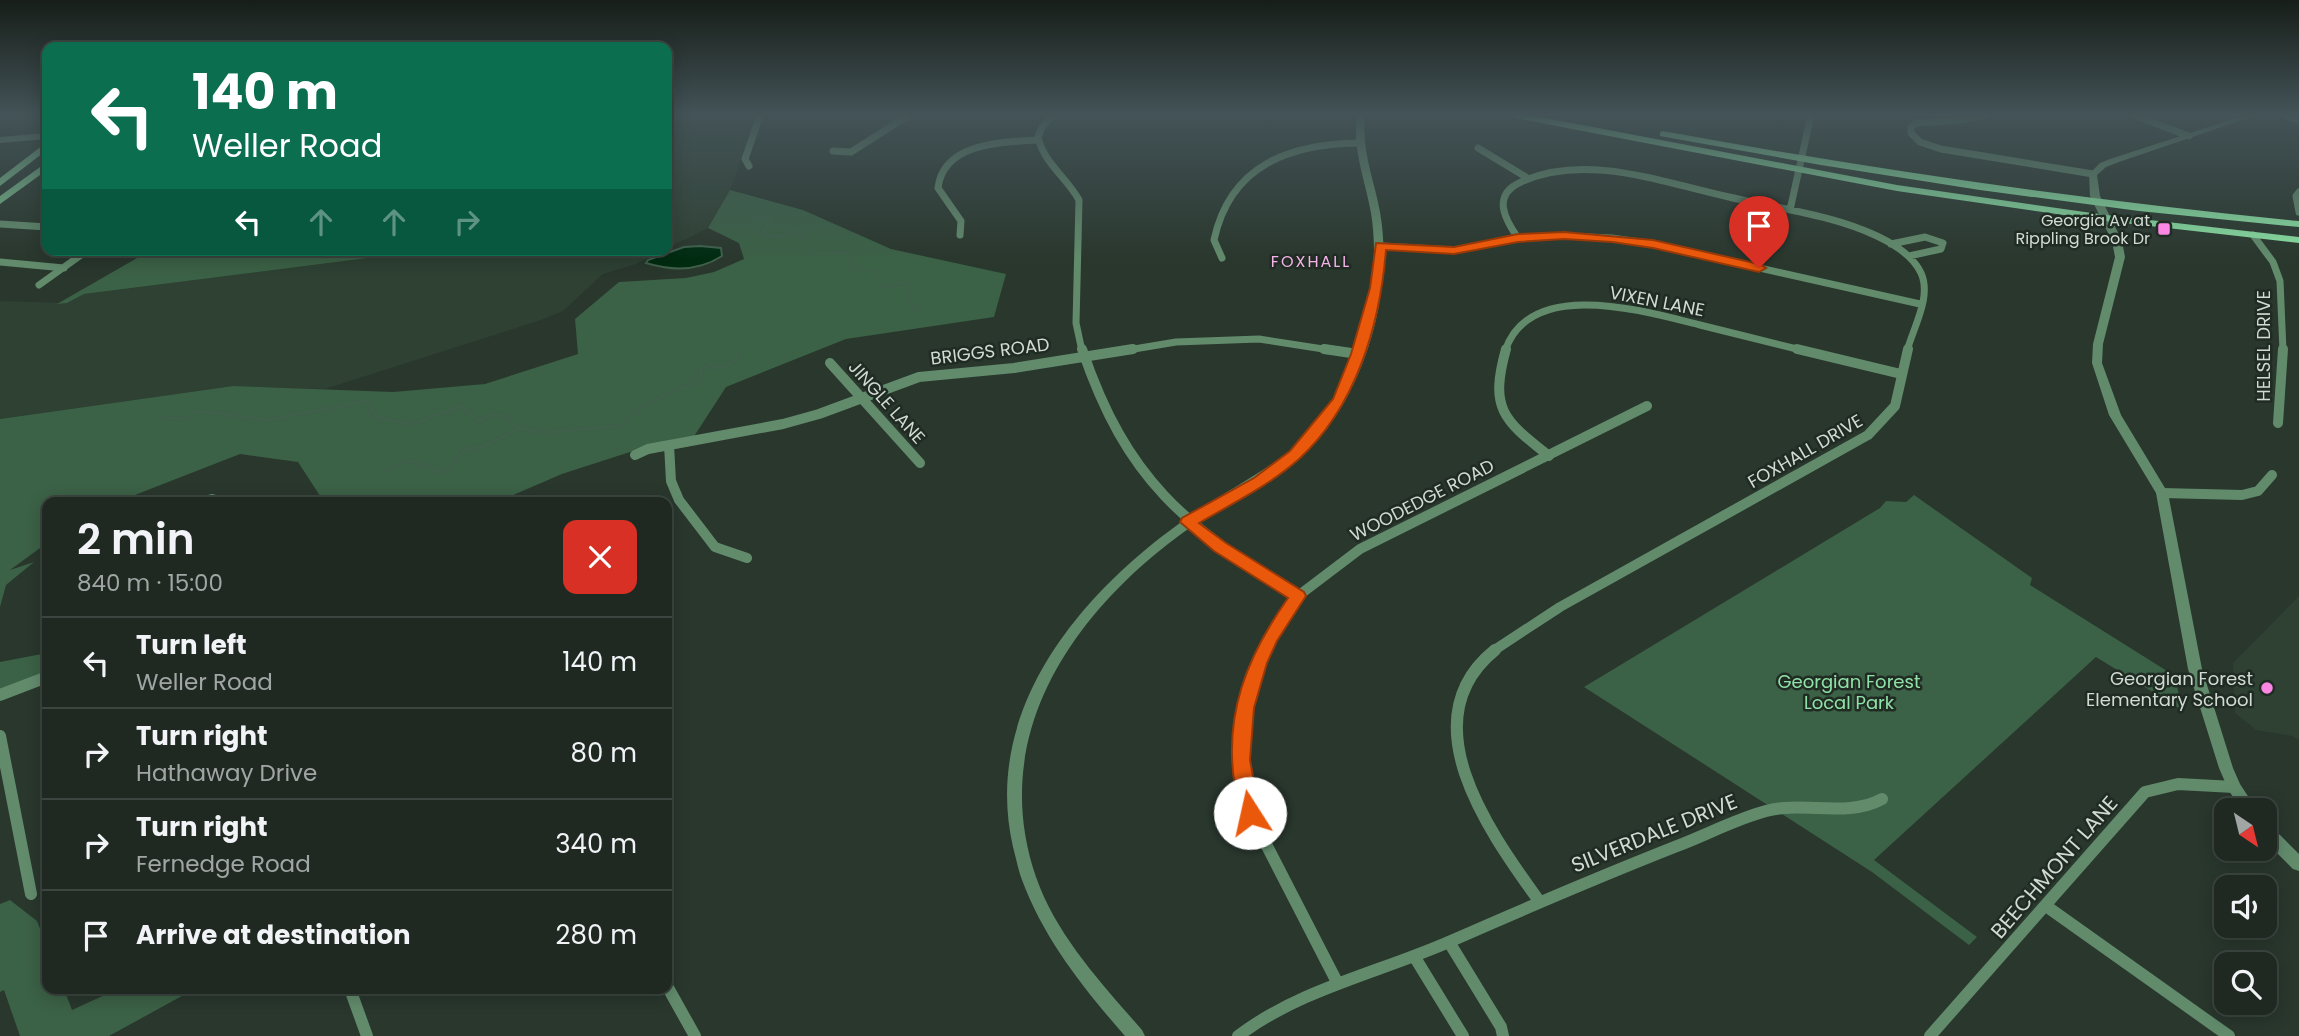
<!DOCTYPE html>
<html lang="en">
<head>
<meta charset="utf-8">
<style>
	body { margin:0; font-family:Poppins,sans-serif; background:#27312a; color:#f1f3f6; height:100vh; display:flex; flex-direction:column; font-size:26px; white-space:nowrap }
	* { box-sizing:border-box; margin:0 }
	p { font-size:23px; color:#a1a6a5 }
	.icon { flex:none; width:38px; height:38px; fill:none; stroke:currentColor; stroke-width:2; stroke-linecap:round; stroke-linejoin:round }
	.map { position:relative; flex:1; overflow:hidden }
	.side { position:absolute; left:42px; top:497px; width:630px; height:497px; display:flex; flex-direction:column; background:#1f2922; border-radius:14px; box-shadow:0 4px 18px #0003,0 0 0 2px #3c4540 }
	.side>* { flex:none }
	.hud { position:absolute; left:42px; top:42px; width:630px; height:214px; border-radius:14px; box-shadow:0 4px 18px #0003,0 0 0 2px #3c4540; background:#0b6e4f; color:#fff; overflow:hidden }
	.needle { width:46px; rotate:145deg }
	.controls { position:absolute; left:2214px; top:798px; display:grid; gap:14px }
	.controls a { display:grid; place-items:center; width:63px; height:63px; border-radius:14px; background:#1f2922; box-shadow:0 4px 18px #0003,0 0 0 2px #3c4540; font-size:35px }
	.pin { position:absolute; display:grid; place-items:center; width:60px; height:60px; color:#fff; margin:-72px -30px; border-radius:50% 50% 50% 0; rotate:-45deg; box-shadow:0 0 7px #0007 }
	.pin .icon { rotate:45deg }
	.me { position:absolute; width:77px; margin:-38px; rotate:350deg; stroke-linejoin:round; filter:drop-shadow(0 0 5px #0008) }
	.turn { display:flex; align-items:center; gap:24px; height:147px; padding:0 35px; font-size:32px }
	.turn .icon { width:91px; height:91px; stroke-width:2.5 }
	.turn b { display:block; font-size:49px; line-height:60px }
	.lanes { display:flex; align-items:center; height:66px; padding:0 35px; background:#0003; justify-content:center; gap:35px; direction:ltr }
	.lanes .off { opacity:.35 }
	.round { display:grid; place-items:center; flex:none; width:74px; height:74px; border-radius:14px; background:#27312a }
	.summary { display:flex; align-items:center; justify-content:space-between; height:119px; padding:0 35px }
	h1 { font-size:42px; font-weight:600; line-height:52px }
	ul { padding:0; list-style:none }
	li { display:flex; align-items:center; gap:21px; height:91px; padding:0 35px; border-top:2px solid #3c4540 }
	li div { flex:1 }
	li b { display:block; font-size:26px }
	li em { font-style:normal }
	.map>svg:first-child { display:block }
	.built { fill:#2e4133 }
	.green { fill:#3b6146 }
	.water { fill:#002b11; stroke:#3f604b; stroke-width:2 }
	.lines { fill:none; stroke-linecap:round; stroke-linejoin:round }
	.stream-far1 { stroke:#3f604b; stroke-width:2.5 }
	.stream { stroke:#3f604b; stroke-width:3.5 }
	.minor-far2 { stroke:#628b6c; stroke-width:7 }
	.minor-far1 { stroke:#628b6c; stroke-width:10 }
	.minor { stroke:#628b6c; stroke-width:12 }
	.tertiary { fill:#628b6c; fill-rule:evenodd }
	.secondary { fill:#79bd8c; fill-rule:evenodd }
	.primary { fill:#8be3a4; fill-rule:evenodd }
	.route { fill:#ea580c; stroke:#983908; stroke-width:2 }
	.poi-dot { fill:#fb87e5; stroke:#202c23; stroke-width:2.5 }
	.labels { text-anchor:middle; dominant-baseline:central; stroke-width:5; stroke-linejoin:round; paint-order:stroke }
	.far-poi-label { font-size:16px; fill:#d1dad3; stroke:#202c23; text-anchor:end }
	.far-neighbourhood-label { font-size:16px; letter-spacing:2px; fill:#f4b3e6; stroke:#202c23 }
	.street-label { font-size:18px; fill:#d1dad3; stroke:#202c23 }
	.poi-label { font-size:18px; fill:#d1dad3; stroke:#202c23; text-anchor:end }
	.park-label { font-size:18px; fill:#90e1a7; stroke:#202c23 }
	.near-street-label { font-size:21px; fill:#d1dad3; stroke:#202c23 }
</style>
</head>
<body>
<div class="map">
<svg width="2299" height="1036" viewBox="0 0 2299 1036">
	<rect width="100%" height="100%" fill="#29372d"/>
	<path class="built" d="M683,115H756L730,190L708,228L667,248V175Z
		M431,250H663L636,264L603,274L563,311L541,320L325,389L233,386L0,419V301L67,303L84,294Z
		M2299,596V740L2292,736L2256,730L2235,713L2233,663Z"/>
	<path class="green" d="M730,190L803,210L891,249L1006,274L994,317L846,339L726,387L693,438L630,452L562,474L497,502H324L298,462L240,454L117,502H47V543L10,570L34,562L6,585L0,607V419L233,386L393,392L485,384L578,354L575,319L619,282L686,278L714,272L744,259L739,243L708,228Z
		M151,250H431L84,294L67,303L57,304Z
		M1914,495L2032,578L2030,585L2175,676L2182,710L2096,657L1874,860L1977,937L1969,945L1872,872L1584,687L1880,508L1886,501L1906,502Z
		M47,653V671L0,691V662Z
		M10,900L37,921L47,946V989H64L72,1010L118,989H191V991L109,1036H20L4,990L0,992V904Z"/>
	<path class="water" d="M700,246L721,248L722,256C699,271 672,271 646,263L648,260L684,247Z"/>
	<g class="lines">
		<path class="stream-far1" d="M750,216L771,221L762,235L780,237L800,229L810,254L849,253L854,269L873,271L878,283L885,287L901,282L909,285L906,299L925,318"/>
		<path class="stream" d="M163,418L184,419L199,411L268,420L366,401L376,417L411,425L461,406L480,421L493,414L507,417L517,429
			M381,475L409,460L444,473L466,449L485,446L520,428L541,433L618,426L641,406L699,381L702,368L712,364L715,369L733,363L739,353"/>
		<path class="minor-far2" d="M1053,115L1042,127L1038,137C1043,162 1067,178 1079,200L1076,323L1082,351
			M1985,115L1961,120L1916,123L1911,127V133L1920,142L1941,149L2093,174
			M2133,115L2189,136
			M2285,115L2299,121
			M1478,148L1526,177
			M833,151L851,152L909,115
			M749,166L745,159L760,115
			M2299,192L2296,196L2299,212
			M1790,210L1811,115
			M0,224L47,227
			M960,235L961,221L938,188C943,143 1001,142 1037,140
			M2253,235L2273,262L2280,281L2283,351
			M1518,238C1504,218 1492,195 1521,182C1585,152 1664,183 1729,197C1779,209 1830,214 1877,236C1894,244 1913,256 1921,273C1932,297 1913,328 1907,351
			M1891,244L1925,237L1943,243L1941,249L1909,256
			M1381,246L1454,250L1518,238L1565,236L1612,238L1653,244L1920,304
			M1222,258L1214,240C1230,165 1290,144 1358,143
			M0,262L64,268
			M39,285L88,250
			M1122,351L1176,342L1259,339L1336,351
			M1505,351C1530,276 1647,312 1700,325C1735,334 1770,342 1805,351"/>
		<path class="minor-far1" d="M1082,349C1127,481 1184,525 1298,596
			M1324,349L1358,354
			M1506,349C1489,410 1504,420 1549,456
			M1797,349L1901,374
			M830,363L920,463
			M2278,423L2283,349
			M669,445L671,481L679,500L715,547L747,558
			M635,455L648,449L783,424L819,414L919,377L1014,368L1133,349
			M2162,493L2242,495L2258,491L2272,475
			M199,502L212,499L221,502
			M1263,651L1269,638L1298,596L1360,549L1647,406
			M1493,651L1560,607L1868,435L1895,406L1908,349"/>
		<path class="minor" d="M1264,650L1245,708L1240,760L1250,813L1338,984
			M1495,650C1407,721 1492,835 1539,901
			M0,695L47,677
			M0,736L31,894
			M2046,906L2229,1036
			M1449,942L1501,1027L1503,1036
			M1414,956L1463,1036
			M667,986L695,1036
			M350,989L367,1036
			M1238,1036C1300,989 1381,972 1451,941C1526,908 1601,876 1677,846C1706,835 1736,819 1766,811C1802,801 1848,818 1882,799
			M1930,1036L2145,792L2178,784L2234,787"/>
		<path class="tertiary" d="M1357,115H1365C1361,150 1374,179 1380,212C1391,274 1376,344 1346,399C1312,462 1247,487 1191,527C1077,607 986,732 1036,877C1056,935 1102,984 1142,1030L1145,1036H1125C1083,988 1044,939 1022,880C1018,869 1016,858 1013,847C982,712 1077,597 1180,523C1233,483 1299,461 1334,400C1365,346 1381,274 1371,213C1365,179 1352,150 1357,115Z
			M2245,115H2257L2116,163L2106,167L2097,175L2100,196L2122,241L2125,257L2103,344L2102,363L2121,415L2168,493L2202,669L2233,768L2240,784L2257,810H2242L2229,791L2219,768L2188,669L2156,493L2109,415L2092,363L2093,344L2115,257L2112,241L2090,196L2089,174L2100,163L2110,159Z
			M47,133V139L0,143V137Z
			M2264,823L2269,824L2299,854V871L2293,869L2264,840Z"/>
		<path class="secondary" d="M47,142V150L0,186V178Z
			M47,162V170L0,204V196Z"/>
		<path class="primary" d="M1510,115H1530L1897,185L2106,215L2299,237V243L2106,221L1897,191L1515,118Z
			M1663,131C1874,170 2085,200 2299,221V227L2139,211L1980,190L1821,165L1660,136V132Z"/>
	</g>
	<linearGradient id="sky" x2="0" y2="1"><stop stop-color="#171e19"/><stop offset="0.44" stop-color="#435357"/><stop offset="1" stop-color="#435357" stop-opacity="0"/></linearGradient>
	<rect width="2299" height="260" fill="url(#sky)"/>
	<path class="route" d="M1564,232L1653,240L1759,264L1766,268L1759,272L1653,248L1612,242L1564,239L1518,242L1454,254L1386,250C1380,325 1356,407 1299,459C1270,485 1233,503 1199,523L1226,543L1304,592L1306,596L1277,641L1267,663L1254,708L1250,760L1260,813L1257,819L1250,821L1243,819C1238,809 1237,798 1235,787C1223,715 1247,656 1288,598L1214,551L1180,522L1182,518L1254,478L1290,451L1333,399L1351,354L1370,288L1376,243L1454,247L1518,234Z"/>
	<g class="poi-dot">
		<rect x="2157" y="222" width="14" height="14" rx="3.5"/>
		<circle cx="2267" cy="688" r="7"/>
	</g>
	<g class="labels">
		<g class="far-poi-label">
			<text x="2150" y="220">Georgia Av at<tspan x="2150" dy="18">Rippling Brook Dr</tspan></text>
		</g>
		<g class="far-neighbourhood-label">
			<text x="1311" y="261">FOXHALL</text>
		</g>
		<g class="street-label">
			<text transform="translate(1657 301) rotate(11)">VIXEN LANE</text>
			<text transform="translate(2263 346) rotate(-90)">HELSEL DRIVE</text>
			<text transform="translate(990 351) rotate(-7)">BRIGGS ROAD</text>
			<text transform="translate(887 402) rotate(48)">JINGLE LANE</text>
			<text transform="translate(1805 451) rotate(-30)">FOXHALL DRIVE</text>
			<text transform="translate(1422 500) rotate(-27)">WOODEDGE ROAD</text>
		</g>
		<g class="poi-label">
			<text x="2253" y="678">Georgian Forest<tspan x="2253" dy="21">Elementary School</tspan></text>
		</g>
		<g class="park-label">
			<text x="1849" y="681">Georgian Forest<tspan x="1849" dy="21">Local Park</tspan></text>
		</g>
		<g class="near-street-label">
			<text transform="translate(1654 833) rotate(-22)">SILVERDALE DRIVE</text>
			<text transform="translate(2054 867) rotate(-49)">BEECHMONT LANE</text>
		</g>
	</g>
</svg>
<div class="controls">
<a><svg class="needle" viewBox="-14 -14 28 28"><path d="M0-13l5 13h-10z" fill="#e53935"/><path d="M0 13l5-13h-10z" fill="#a1a6a5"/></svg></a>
<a><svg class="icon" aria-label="sound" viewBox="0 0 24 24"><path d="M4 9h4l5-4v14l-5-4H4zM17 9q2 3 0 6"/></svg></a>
<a><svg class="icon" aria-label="search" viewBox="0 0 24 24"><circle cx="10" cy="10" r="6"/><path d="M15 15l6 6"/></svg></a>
</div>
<div class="pin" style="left:1759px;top:268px;background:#d93025"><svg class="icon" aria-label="arrive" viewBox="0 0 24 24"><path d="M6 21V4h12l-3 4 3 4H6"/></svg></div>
<svg class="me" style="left:1250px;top:813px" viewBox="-20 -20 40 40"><circle r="19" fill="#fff"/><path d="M0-13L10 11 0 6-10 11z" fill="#ea580c"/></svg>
<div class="hud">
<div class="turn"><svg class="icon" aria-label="left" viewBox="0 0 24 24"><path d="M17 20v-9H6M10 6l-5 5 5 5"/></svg><div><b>140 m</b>Weller Road</div></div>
<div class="lanes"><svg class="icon" aria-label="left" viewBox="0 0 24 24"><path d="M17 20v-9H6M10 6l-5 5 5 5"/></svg><svg class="icon off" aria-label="ahead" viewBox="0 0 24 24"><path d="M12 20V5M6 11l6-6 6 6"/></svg><svg class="icon off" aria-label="ahead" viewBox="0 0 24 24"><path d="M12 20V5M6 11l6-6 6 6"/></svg><svg class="icon off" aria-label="right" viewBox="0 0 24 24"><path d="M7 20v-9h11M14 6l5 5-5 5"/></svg></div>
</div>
<section class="side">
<div class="summary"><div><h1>2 min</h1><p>840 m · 15:00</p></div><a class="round" style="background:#d93025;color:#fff"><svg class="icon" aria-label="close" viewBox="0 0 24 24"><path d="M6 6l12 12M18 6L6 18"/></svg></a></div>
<ul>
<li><svg class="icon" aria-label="left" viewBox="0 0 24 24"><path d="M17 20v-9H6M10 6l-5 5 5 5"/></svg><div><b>Turn left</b><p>Weller Road</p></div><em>140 m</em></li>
<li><svg class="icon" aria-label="right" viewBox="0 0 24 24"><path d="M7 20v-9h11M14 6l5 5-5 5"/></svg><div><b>Turn right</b><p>Hathaway Drive</p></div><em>80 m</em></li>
<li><svg class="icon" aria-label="right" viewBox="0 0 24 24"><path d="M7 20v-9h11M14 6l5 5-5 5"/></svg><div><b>Turn right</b><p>Fernedge Road</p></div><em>340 m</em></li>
<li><svg class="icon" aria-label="arrive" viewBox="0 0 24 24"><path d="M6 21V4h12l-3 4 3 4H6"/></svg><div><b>Arrive at destination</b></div><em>280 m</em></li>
</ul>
</section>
</div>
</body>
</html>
